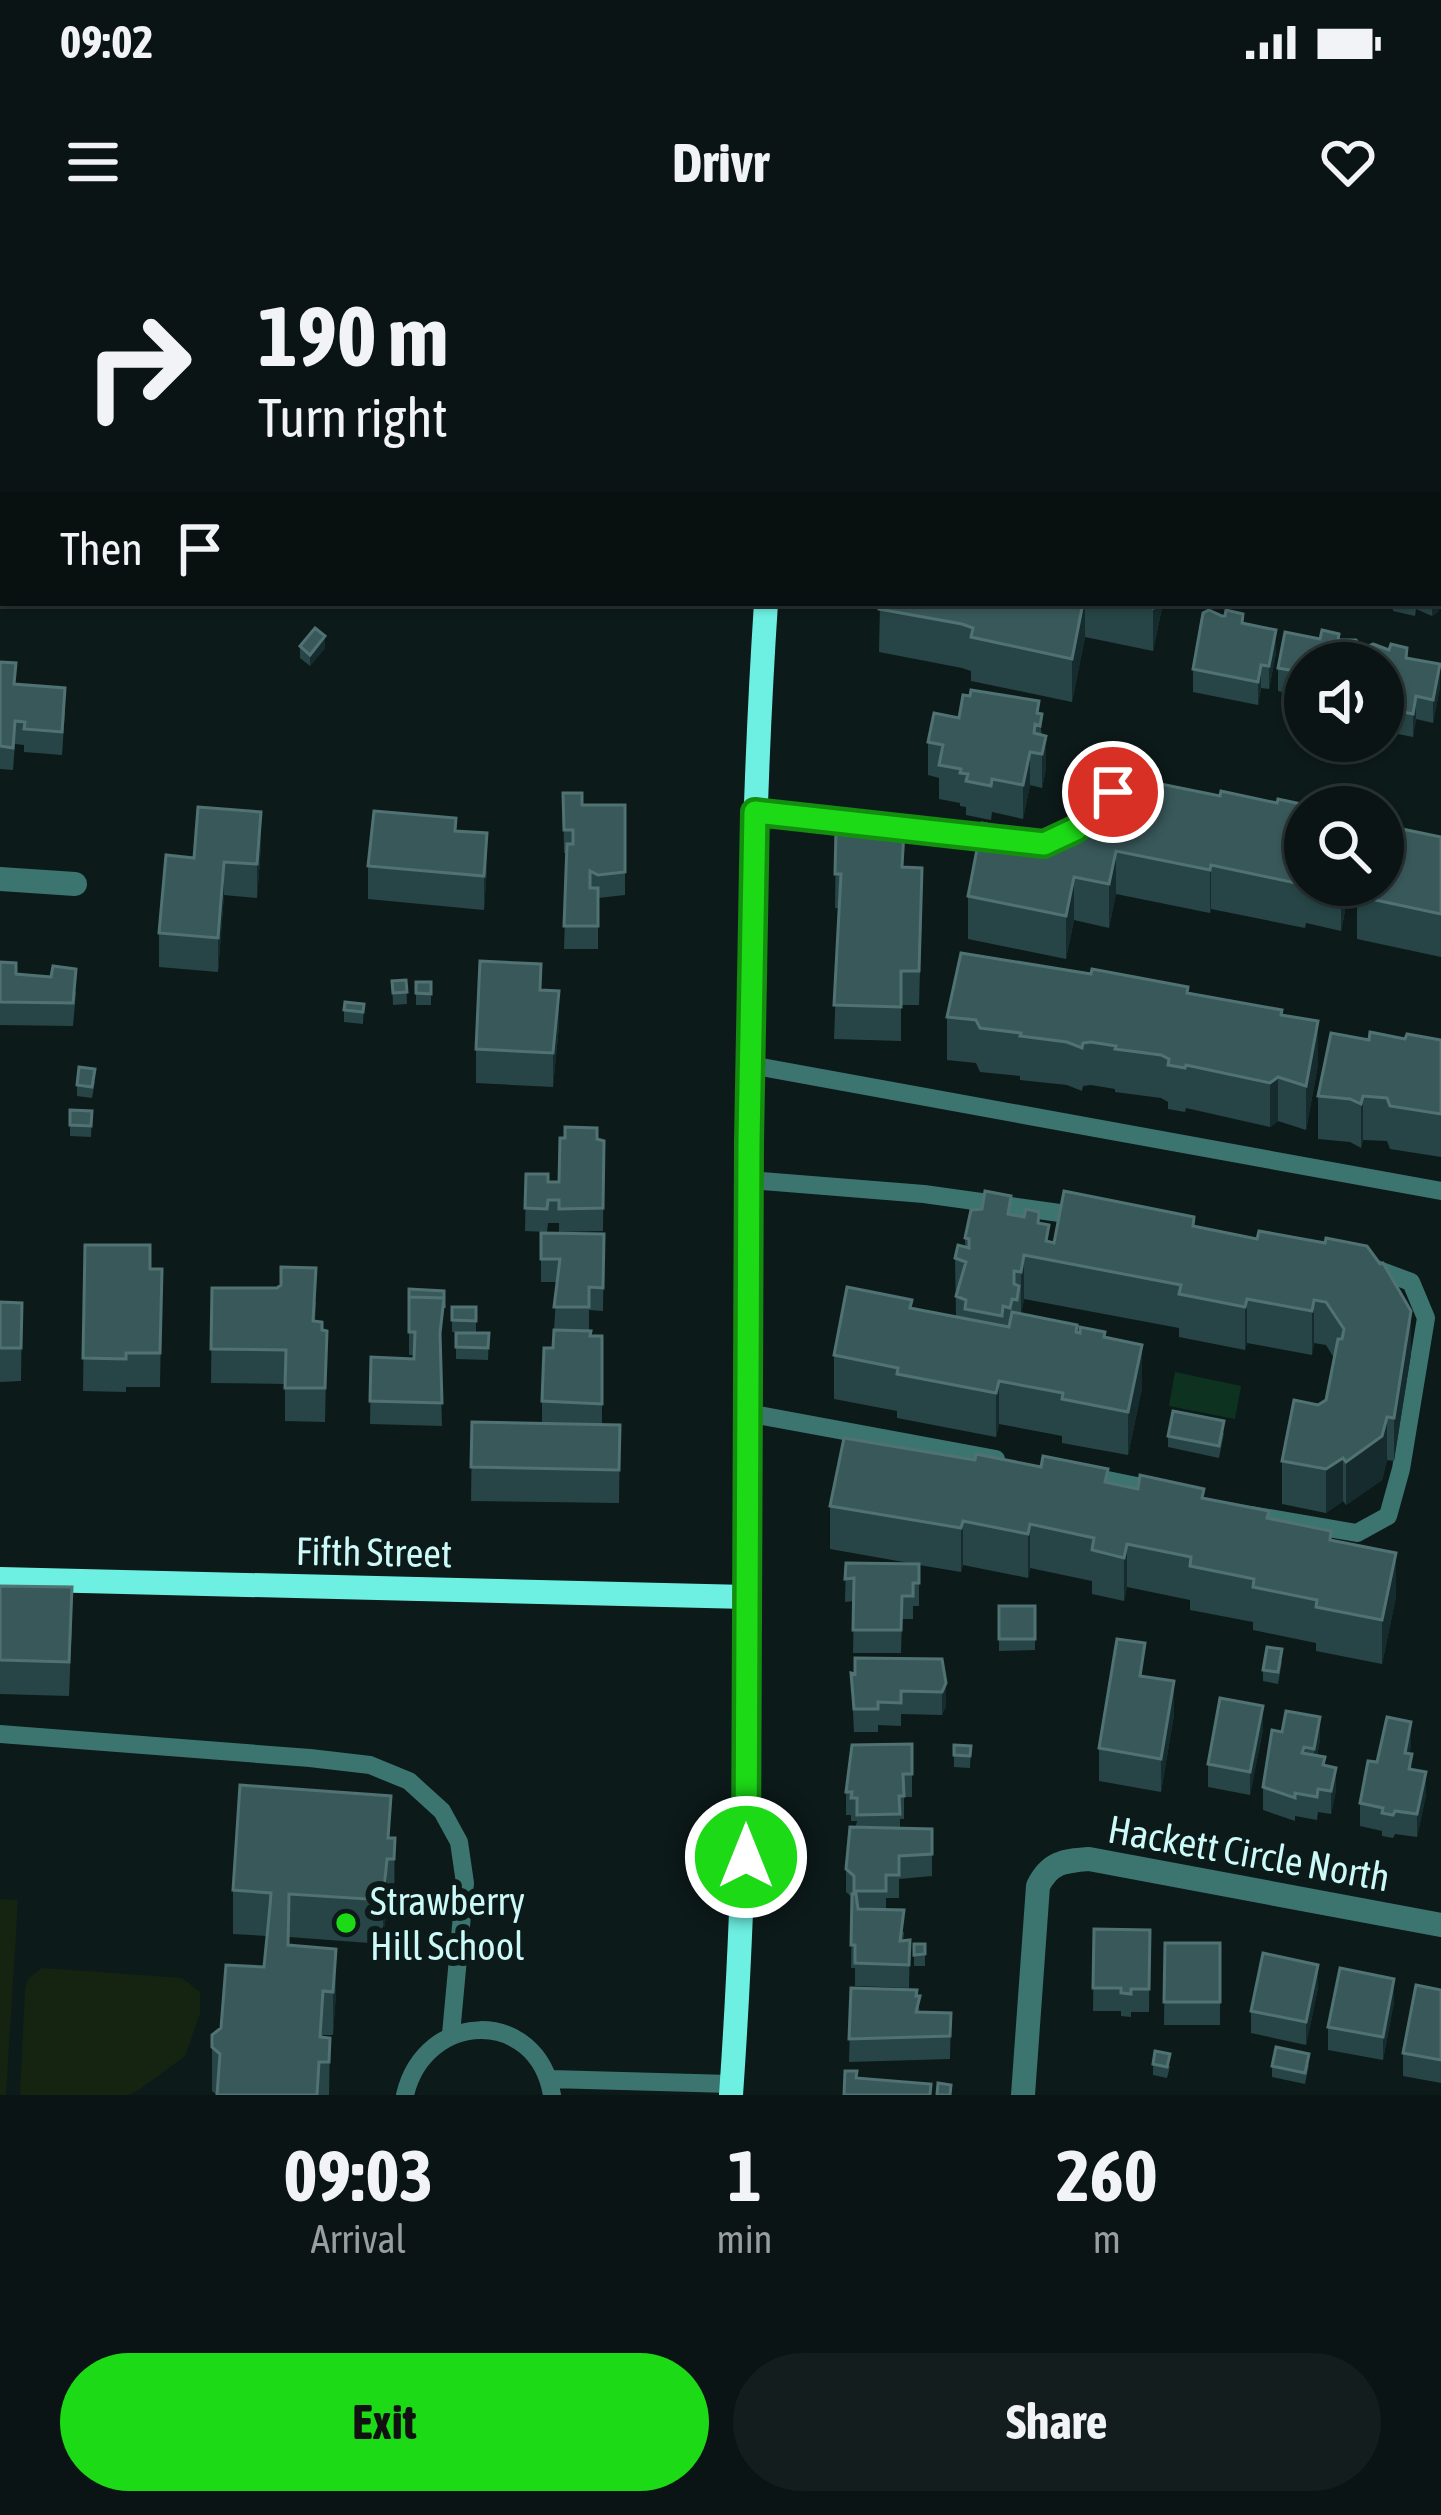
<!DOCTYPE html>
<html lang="en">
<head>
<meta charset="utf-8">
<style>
	body { margin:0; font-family:"Asap Condensed",sans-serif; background:#131d1d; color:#f1f3f6; height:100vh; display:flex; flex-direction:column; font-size:45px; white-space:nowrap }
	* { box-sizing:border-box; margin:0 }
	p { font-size:39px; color:#999ea0 }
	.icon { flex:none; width:66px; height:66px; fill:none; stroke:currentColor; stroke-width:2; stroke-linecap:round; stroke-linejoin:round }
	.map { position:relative; height:1855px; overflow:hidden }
	.drawer { display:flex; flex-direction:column; background:#0a1414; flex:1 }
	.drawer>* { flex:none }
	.banner { position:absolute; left:0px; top:0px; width:1443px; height:366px; box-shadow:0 3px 9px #0004,0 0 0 3px #2a3334; background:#0a1414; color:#f1f3f6; overflow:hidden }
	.controls { position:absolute; left:1284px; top:402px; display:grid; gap:24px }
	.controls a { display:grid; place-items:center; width:120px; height:120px; border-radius:50%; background:#0a1414; box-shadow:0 3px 9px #0004,0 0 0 3px #2a3334; font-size:60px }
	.pin { position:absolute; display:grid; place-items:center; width:102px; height:102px; color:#fff; margin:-51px; border:6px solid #fff; border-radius:50%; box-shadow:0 3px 12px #0007 }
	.me { position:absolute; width:132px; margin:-66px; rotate:0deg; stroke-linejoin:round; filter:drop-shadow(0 0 9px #0008) }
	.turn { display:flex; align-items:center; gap:42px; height:252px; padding:0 60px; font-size:54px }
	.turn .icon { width:156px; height:156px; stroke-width:2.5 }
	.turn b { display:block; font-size:84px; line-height:102px }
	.then { display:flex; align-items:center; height:114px; padding:0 60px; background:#0003; gap:24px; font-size:45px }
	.eta { display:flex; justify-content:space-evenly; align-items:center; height:204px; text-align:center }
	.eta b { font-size:72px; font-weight:700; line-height:84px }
	.button { display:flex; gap:24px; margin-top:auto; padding:24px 60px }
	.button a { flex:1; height:138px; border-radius:72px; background:#1dda17; color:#111; font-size:48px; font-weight:700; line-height:138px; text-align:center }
	.button a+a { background:#131d1d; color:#f1f3f6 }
	.status { display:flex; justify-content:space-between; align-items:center; height:84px; padding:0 60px; background:#0a1414; direction:ltr }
	.status svg { height:33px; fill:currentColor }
	header { display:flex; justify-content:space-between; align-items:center; height:156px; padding:0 60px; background:#0a1414; font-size:54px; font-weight:700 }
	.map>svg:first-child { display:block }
	.green { fill:#142410 }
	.water { fill:#0d3320 }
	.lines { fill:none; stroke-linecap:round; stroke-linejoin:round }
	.lane { stroke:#3c7570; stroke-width:18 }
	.street { stroke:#3c7570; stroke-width:24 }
	.secondary { stroke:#6df0e2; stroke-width:24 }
	.wall { fill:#274546 }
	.shaded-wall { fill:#152b2d }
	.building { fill:#39585a; stroke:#507273; stroke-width:3 }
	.route-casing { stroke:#138e0f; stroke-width:30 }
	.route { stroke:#1dda17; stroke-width:21 }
	.poi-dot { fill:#1dda17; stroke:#0d1a1a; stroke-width:4.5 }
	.labels { text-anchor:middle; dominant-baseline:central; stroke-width:12; stroke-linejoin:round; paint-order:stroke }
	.street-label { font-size:39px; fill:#ccfaf9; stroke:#0d1a1a }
	.poi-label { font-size:39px; fill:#ccfaf9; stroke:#0d1a1a; text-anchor:start }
</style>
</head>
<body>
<div class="status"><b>09:02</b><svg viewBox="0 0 49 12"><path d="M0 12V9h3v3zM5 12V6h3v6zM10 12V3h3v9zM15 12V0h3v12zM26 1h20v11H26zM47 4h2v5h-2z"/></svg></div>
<header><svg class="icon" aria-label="menu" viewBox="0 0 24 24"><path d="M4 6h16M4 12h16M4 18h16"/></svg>Drivr<svg class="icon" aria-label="heart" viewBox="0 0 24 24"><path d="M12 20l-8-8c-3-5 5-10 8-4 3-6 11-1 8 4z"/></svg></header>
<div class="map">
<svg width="1441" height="1855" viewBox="0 0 1441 1855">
	<rect width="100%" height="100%" fill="#0d1a1a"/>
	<path class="green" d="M0,1659L18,1660L6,1855H0Z
		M42,1728L182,1738L200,1752V1774L185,1816L140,1849L128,1855H20L25,1748L29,1738Z"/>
	<path class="water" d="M1175,1132L1241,1146L1235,1179L1169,1166Z"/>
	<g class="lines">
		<path class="lane" d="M441,0L471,3
			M1267,3L1268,0
			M1381,3V0
			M1440,198H1441
			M755,572L1004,601
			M1037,604L1076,589L1113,552L1147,559
			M750,825L1441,951
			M749,940L924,954L1081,976
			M747,1173L996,1219
			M1088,1236L1161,1251
			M1251,1275L1357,1293L1388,1276L1401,1229L1426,1078L1411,1042L1368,1026
			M0,1494L310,1518L370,1525L409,1541L442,1571L459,1602L465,1643L451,1794
			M550,1839L731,1844
			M405,1855C425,1770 537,1767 552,1855"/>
		<path class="street" d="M1440,136H1441
			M0,639L75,644
			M1023,1855L1038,1646C1050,1622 1064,1621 1089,1619L1441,1685"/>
		<path class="secondary" d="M793,3V0
			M0,1339L747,1357
			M731,1855C766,1359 733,860 766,363"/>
	</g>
	<path class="wall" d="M880,363H1163L1153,411L1085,397L1072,462L971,441V431L962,428L879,412Z
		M1393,363H1440L1438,372L1432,376L1416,369L1415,376L1393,371Z
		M1222,376L1243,383L1276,413L1269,449L1261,448L1258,465L1193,452V429Z
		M1320,399L1339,400L1360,423H1305V475L1291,472V454L1278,451V428Z
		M300,406L325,408L310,426L300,418Z
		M1407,418L1440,447L1433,483L1416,479L1413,497L1383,491V423Z
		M0,422L16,444L65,471L62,515L24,512V505L15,504L13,530L0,529Z
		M1039,473L1046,529L1042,548L1030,545L1023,579L992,572L991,580L966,575V567L960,566V563L939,559V538L928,535V502L959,478Z
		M563,553L582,565H625V655L598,658V709H564L567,613H564Z
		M1082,573L1305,645H1350L1341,691L1306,683L1305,688L1211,669L1210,673L1116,654L1109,688L1074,680L1066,719L968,699V656L1077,602Z
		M836,590L903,628L922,662L919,765H901V801L834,799L839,668H835Z
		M456,591L487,627L484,670L368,659V626Z
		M1441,597V717L1357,699V656Z
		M261,606L257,658L224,655L218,732L159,727V693L194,618Z
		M0,722L16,734L76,752L73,786L0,785Z
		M406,740L407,764L393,765L392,741Z
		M416,742H431V765H416Z
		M541,750L559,785L553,847L476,843V809Z
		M1188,753L1282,775L1318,825L1306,890L1278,881L1270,887L1186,868L1185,872L1168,869V862L1161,858L1115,852V849L1091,845L1083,846L1082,851L1067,845L1020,840V836L980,832L976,823L947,820V777Z
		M364,764L363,784L344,782V770Z
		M1405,799L1441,800V917L1390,909L1387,901L1363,900L1361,908L1350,902L1318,899V856L1369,800Z
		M95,841L92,858L77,856V845Z
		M70,870L92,871L91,897L70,896Z
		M597,899L604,901L603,991L559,992V983H548L547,992L525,991L526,934L548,942H559Z
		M1011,975L1039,983L1049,1002L1054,1003L1194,987L1257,999L1411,1114L1394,1221L1387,1220L1382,1240L1346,1265L1343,1261L1326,1273L1282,1264V1221L1318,1165L1326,1160L1334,1118L1326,1105L1314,1103L1312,1115L1247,1103L1245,1110L1179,1097V1088L1024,1059L1021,1074L1077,1092L1105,1097L1142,1148L1128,1215L1062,1203V1196L999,1184L996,1197L897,1178V1171L834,1159V1115L912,1068L956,1077L955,1018L965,1007V998Z
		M541,993L604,994L603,1071L589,1070V1090H554L557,1042H541Z
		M85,1005L150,1029H162L160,1147H126V1152L83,1151Z
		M212,1048L316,1062L315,1082L322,1090L327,1091L325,1182L285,1181V1144L211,1143Z
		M409,1049L444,1051L440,1111L442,1186L370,1184L371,1117L414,1119V1115H409Z
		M0,1062L22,1063L21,1141L0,1142Z
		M452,1067H476V1092H452Z
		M456,1093H489L488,1120L456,1119Z
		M590,1096H602V1185H620L619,1263L471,1261L472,1182L542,1184V1161L553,1108Z
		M1224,1193L1219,1218L1168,1207V1196Z
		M1108,1243L1204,1258L1331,1301L1396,1357L1382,1424L1316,1411V1403L1253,1390V1382L1190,1370V1360L1127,1347L1124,1361L1092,1354V1341L1030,1328L1028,1338L963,1325L961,1332L919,1325V1366H913V1379H902L901,1413H853L854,1361L845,1362L846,1323L915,1324L830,1309V1266Z
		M0,1346L72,1381L69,1456L0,1454Z
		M999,1366H1035V1410L999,1411Z
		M942,1419L946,1466L942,1475L901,1474V1486L878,1485V1492H854L851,1433Z
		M1282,1421L1278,1444L1263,1441V1430Z
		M1145,1437L1174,1475L1161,1552L1099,1541V1508Z
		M1263,1489L1250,1555L1208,1547V1524Z
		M1272,1490L1320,1500L1317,1516L1325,1525L1336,1550L1331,1574L1318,1572L1317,1580L1295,1576V1581L1263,1570V1547Z
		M912,1504V1557H904V1579H900V1588L932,1589V1636L899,1639V1658H886V1670L904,1693L903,1701L910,1700L909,1748L855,1746V1728H851L852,1657L846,1652V1629L857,1581H851V1575H846V1552Z
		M954,1505L971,1506L970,1528L954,1527Z
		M1411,1505L1409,1514L1412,1530L1426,1555L1417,1597L1395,1594L1393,1598L1382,1596V1591L1360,1586V1563L1377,1522Z
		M391,1598H395L394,1663L387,1662L383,1704L289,1697V1705L336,1753L333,1795H323V1797L330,1798L329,1855H217L212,1851V1795L221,1788L264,1727L267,1696L233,1694V1650Z
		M1094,1689L1150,1690L1149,1772H1131V1777L1121,1776V1771H1093Z
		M1165,1703H1220V1785H1164Z
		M914,1704H925V1726H914Z
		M851,1748L916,1756L920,1772L951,1773L950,1819L849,1822Z
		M1318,1748L1306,1805L1251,1793V1771Z
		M1441,1750V1843L1403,1836V1813Z
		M1394,1762L1383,1820L1328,1810V1787Z
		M1153,1824L1170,1826L1167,1838L1153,1835Z
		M1309,1825L1305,1844L1272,1837V1826Z"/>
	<path class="shaded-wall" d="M1441,338V361L1438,372L1432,376V363H1440Z
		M1083,363H1085V397L1072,462V419Z
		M1154,363H1163L1153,411V368Z
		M1276,390V413L1269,449V426Z
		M325,396V408L310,426V415Z
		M1440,424V447L1433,483V460Z
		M1261,425V448L1258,465V442Z
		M1416,456V479L1413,497V474Z
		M1046,496V529L1042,548V514Z
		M1030,512V545L1023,579V545Z
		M261,572V606L257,658V624Z
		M487,593V627L484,670V636Z
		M1116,611V654L1109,688V644Z
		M224,622V655L218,732V698Z
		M1211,625V669L1210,673V630Z
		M1074,637V680L1066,719V676Z
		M1341,645H1350L1341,691Z
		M559,751V785L553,847V813Z
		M1318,781V825L1306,890V846Z
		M1278,837V881L1270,887V843Z
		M1363,856V900L1361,908V864Z
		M1024,1015V1059L1021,1076V1032Z
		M1247,1059V1103L1245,1110V1067Z
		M1314,1060V1103L1312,1115V1071Z
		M1411,1071V1114L1394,1221V1178Z
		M1142,1105V1148L1128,1215V1172Z
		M999,1141V1184L996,1197V1153Z
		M1387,1177V1220L1382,1240L1346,1265V1222Z
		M1343,1218V1261L1326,1273V1229Z
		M963,1281V1325L961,1332V1288Z
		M1030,1284V1328L1028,1338V1294Z
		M1127,1304V1347L1124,1361V1318Z
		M1396,1313V1357L1382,1424V1380Z
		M1174,1441V1475L1161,1552V1519Z
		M946,1443V1466L942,1475V1452Z
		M1263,1466V1489L1250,1555V1532Z
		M1320,1477V1500L1314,1532V1509Z
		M1411,1482V1505L1405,1536V1513Z
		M1336,1528V1550L1331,1574V1551Z
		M1426,1532V1555L1417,1597V1574Z
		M395,1598V1642L394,1663V1619Z
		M387,1619V1662L383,1704V1660Z
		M336,1709V1753L333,1795V1752Z
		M1318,1725V1748L1306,1805V1782Z
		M1394,1739V1762L1383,1820V1797Z"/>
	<path class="building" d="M313,0L344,3H312Z
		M345,0H395V3H344Z
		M1440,203L1441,204V262H1440Z
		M880,363H1083L1072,419L971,397L973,388L962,384L879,369Z
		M1130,363H1154L1153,368Z
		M1209,370L1222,376H1225L1226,370L1243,374L1242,383L1276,390L1269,426L1261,425L1258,442L1193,429L1203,373Z
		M315,388L325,396L310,415L300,406Z
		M1322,390L1339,394L1338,400H1356L1360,406L1356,423H1305V452L1291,449L1295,431L1278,428L1285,392L1320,399Z
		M1373,404L1389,410L1391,404L1407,408L1406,418L1440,424L1433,460L1416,456L1413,474L1383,468V423H1364L1368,406Z
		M0,422L16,423L14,444L65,448L62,492L24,489L25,482L15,481L13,508L0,506Z
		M971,450L1039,461L1037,473L1042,474L1040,486L1035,484L1034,493L1046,496L1042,514L1030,512L1023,545L992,539L991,546L966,541L968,534L960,533L961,529L939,525L943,505L928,502L934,473L959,478L963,455L970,456Z
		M1126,537L1220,556L1221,551L1277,563L1278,559L1315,567H1305V645L1211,625L1210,630L1116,611L1109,644L1074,637L1066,676L968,656L982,583L1077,602L1082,573L1117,581Z
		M563,553H582V565H625V632L598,635L590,631V648H598V686H564L567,604H573V590H564Z
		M198,567L261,572L257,624L224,622L218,698L159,693L166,615L194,618Z
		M374,571L456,578L455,591L487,593L484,636L368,626Z
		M1383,585L1441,597V674L1357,656L1359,645H1383Z
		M836,590L904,591L902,627L922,628L919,731H901V767L834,765L841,634H835Z
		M961,713L1091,734L1092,729L1188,747L1187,753L1282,770L1281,775L1318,781L1306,846L1278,837L1270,843L1186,825L1185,828L1168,825L1169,819L1161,815L1115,809L1116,806L1091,802L1083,803L1082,808L1067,802L1020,796L1021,793L980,788L976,780L947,777Z
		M480,721L541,724L540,750L559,751L553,813L476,809Z
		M0,722L16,723V734L51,737L53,726L76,729L73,763L0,762Z
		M406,740L407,752L393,753L392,741Z
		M416,742H431V754L416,753Z
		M345,762L364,764L363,772L344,770Z
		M1370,792L1405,799L1407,794L1441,800V874L1390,866L1387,858L1363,856L1361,864L1350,859L1318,856L1331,793L1369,800Z
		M79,827L95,829L92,847L77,845Z
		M70,870L92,871L91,886L70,885Z
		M565,887L597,888V899L604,901L603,968L559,969V960H548L547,969L525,968L526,934H548V942H559L560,898H565Z
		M985,951L1011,956L1008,974L1024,977L1026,969L1039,972L1038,983L1049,985L1046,1001L1054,1003L1064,951L1194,977L1193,986L1257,999L1259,991L1325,1003L1326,998L1367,1006L1380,1024L1383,1023L1411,1071L1394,1178L1387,1177L1382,1196L1346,1222L1343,1218L1326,1229L1282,1221L1294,1160L1318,1165L1326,1160L1338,1099H1342L1344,1089L1326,1062L1314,1060L1312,1071L1247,1059L1245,1067L1179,1054L1181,1045L1024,1015L1021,1032L1014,1031V1044L1019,1046L1017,1060L1012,1059L1010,1068L1003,1066L1002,1076L965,1069L966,1060L956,1056L966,1022L955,1018L958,1005L969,1008V999L965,998L971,970L982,969Z
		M541,993L604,994L603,1048L589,1047V1067H554L560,1019H541Z
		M85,1005H150V1029H162L160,1113H126V1119L83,1118Z
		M281,1027L316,1028L313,1081L322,1082V1090L327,1091L325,1148H285L286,1110L211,1109L212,1048H277L281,1045Z
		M847,1047L912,1060L910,1068L1009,1087L1012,1072L1077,1085L1076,1092L1080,1093V1087L1105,1092L1104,1097L1142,1105L1128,1172L1062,1159L1063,1153L999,1141L996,1153L897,1134L898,1128L834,1115Z
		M409,1049L444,1051V1068V1058L409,1057V1066Z
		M409,1057L444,1058L440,1093L442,1163L370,1161L371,1117L414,1119L415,1092H409Z
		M0,1062L22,1063L21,1108H0Z
		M452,1067H476V1081L452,1080Z
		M554,1090L591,1091L590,1096H602V1164L542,1161L544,1108H553Z
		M456,1093H489L488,1108L456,1107Z
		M1173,1171L1224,1181L1219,1206L1168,1196Z
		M472,1182L620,1185L619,1230L471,1227Z
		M844,1198L975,1220L976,1214L1041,1227L1043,1216L1108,1229L1105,1242L1138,1249L1140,1235L1204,1249L1202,1258L1269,1271L1267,1278L1331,1291L1330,1300L1396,1313L1382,1380L1316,1367L1317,1360L1253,1347L1254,1339L1190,1326L1191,1317L1127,1304L1124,1318L1092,1310L1094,1298L1030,1284L1028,1294L963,1281L961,1288L830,1266Z
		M846,1323L919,1324V1343H913V1356H902L901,1390H853L854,1338L845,1339Z
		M0,1346L72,1347L69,1422L0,1420Z
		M999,1366H1035V1399H999Z
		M1117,1399L1145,1403L1140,1436L1174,1441L1161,1519L1099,1508Z
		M1267,1407L1282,1409L1278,1432L1263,1430Z
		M855,1418L942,1419L946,1443L942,1452L901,1451V1463L878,1462V1469H854L851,1433L855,1434Z
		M1220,1458L1263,1466L1250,1532L1208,1524Z
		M1286,1471L1320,1477L1314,1509L1304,1507L1302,1513L1325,1517L1323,1525L1336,1528L1331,1551L1318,1549L1317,1557L1295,1553V1558L1263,1547L1272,1490L1282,1492Z
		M1387,1477L1411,1482L1405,1513L1412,1514L1409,1529L1426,1532L1417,1574L1395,1571L1393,1575L1382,1573L1383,1568L1360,1563L1368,1521L1377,1522Z
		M912,1504V1534H903L904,1556H899L900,1574L857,1575V1558H851L852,1552H846L852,1505Z
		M954,1505L971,1506L970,1516L954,1515Z
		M240,1545L391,1556L388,1598H395L394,1619H387L383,1660L289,1654L288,1705L336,1709L333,1752L323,1751L320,1797L330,1798L329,1822H319L317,1855H217L220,1814L212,1807V1795L221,1788L226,1725L264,1727L270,1666L271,1653L233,1650Z
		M850,1587L932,1589V1614L899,1616V1635H886V1651H854V1636L846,1629Z
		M852,1654H856L858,1669L904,1670L900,1701L910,1700L909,1725L855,1723V1705H851Z
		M1094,1689L1150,1690L1149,1749H1131V1754L1121,1753V1748H1093Z
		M1165,1703H1220V1762H1164Z
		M914,1704H925V1714L914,1715Z
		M1263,1713L1318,1725L1306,1782L1251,1771Z
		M1340,1728L1394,1739L1383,1797L1328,1787Z
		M1416,1745L1441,1750V1820L1403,1813Z
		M851,1748L917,1750L916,1756H920L916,1772L951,1773L950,1796L849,1799Z
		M1276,1807L1309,1814L1305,1833L1272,1826Z
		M1155,1811L1170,1814L1167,1827L1153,1824Z
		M845,1831H857L856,1838L931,1844L930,1855H844Z
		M938,1843L951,1845L950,1855H937Z"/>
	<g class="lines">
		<defs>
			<path id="route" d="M746,1617L749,902L755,572L1044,604L1076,589L1113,552"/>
		</defs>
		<use href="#route" class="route-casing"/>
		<use href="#route" class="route"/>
	</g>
	<circle class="poi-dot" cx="346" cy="1683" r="12"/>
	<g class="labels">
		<g class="street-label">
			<text transform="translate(374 1312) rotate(1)">Fifth Street</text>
			<text transform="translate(1249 1613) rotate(10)">Hackett Circle North</text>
		</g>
		<g class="poi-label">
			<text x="370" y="1661">Strawberry<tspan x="370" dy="45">Hill School</tspan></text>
		</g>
	</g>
</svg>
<div class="controls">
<a><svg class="icon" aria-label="sound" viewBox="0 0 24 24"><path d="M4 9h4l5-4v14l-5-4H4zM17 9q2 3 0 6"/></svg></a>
<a><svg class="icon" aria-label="search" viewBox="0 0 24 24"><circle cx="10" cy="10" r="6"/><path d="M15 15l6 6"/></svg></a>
</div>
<div class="pin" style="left:1113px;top:552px;background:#d93025"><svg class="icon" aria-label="arrive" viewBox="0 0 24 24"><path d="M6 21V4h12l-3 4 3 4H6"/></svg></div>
<svg class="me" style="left:746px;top:1617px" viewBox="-20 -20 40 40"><circle r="17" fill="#1dda17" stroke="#fff" stroke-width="3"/><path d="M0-11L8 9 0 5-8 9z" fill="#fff"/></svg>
<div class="banner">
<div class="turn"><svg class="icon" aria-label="right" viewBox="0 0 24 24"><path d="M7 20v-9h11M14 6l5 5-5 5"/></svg><div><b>190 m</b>Turn right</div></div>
<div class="then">Then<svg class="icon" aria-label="arrive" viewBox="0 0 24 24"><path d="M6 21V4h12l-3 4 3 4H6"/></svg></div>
</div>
</div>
<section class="drawer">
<div class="eta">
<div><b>09:03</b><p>Arrival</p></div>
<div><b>1</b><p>min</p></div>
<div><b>260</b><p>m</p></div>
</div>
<div class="button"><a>Exit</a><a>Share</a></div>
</section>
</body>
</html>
